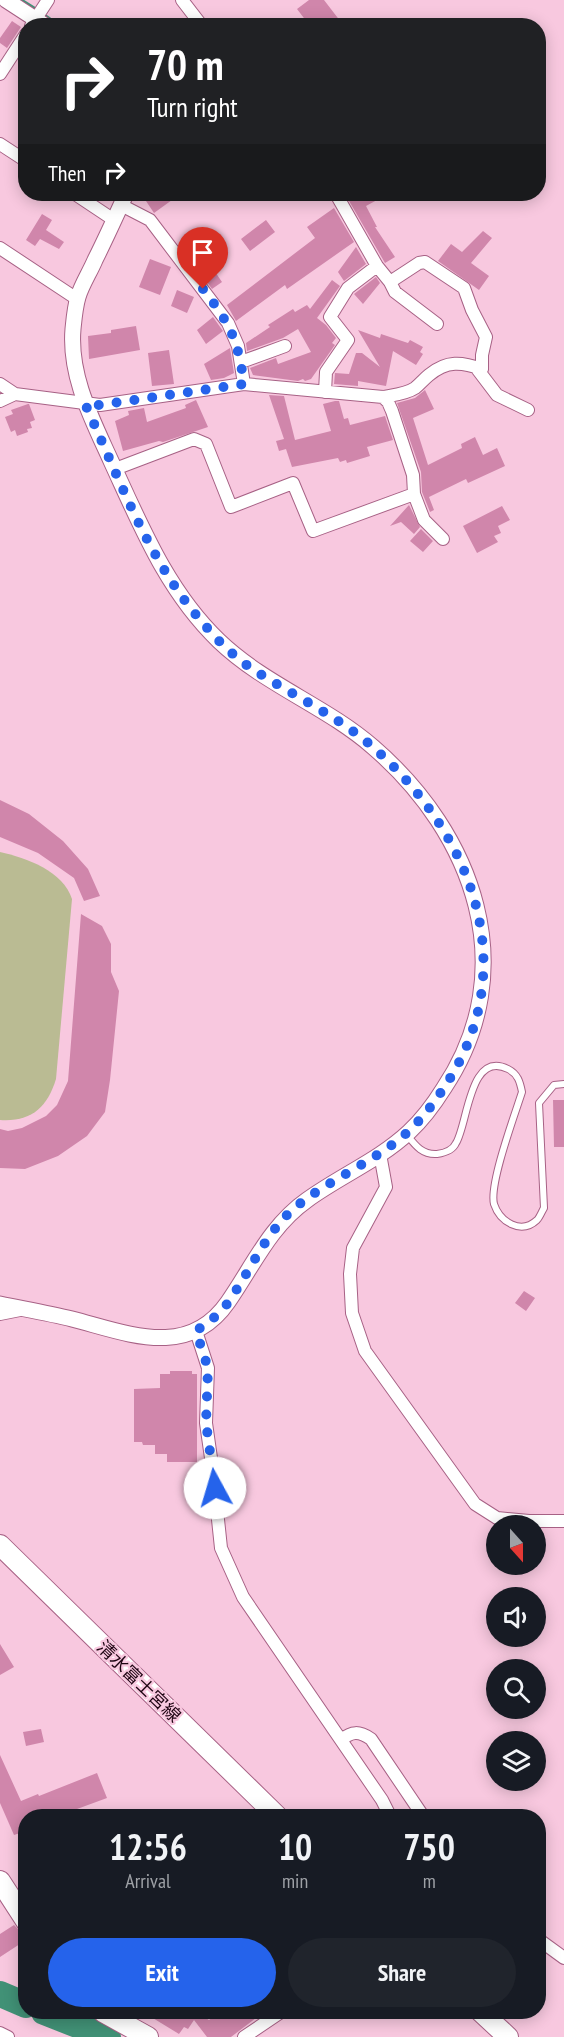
<!DOCTYPE html>
<html lang="en">
<head>
<meta charset="utf-8">
<style>
	body { margin:0; font-family:"PT Sans Narrow","Noto Sans JP",sans-serif; background:#20242c; color:#f1f3f6; height:100vh; display:flex; flex-direction:column; font-size:22px; white-space:nowrap }
	* { box-sizing:border-box; margin:0 }
	p { font-size:20px; color:#9ea1a6 }
	.icon { flex:none; width:33px; height:33px; fill:none; stroke:currentColor; stroke-width:2; stroke-linecap:round; stroke-linejoin:round }
	.map { position:relative; flex:1; overflow:hidden }
	.sheet { position:absolute; left:18px; top:1809px; width:528px; height:210px; display:flex; flex-direction:column; background:#171b24; border-radius:24px; box-shadow:0 3px 15px #0003 }
	.sheet>* { flex:none }
	.hud { position:absolute; left:18px; top:18px; width:528px; height:183px; border-radius:24px; box-shadow:0 3px 15px #0003; background:#202124; color:#fff; overflow:hidden }
	.needle { width:39px; rotate:159deg }
	.tools { position:absolute; left:486px; top:1515px; display:grid; gap:12px }
	.tools a { display:grid; place-items:center; width:60px; height:60px; border-radius:50%; background:#171b24; box-shadow:0 3px 15px #0003; font-size:30px }
	.pin { position:absolute; display:grid; place-items:center; width:51px; height:51px; color:#fff; margin:-62px -26px; border-radius:50% 50% 50% 0; rotate:-45deg; box-shadow:0 0 6px #0007 }
	.pin .icon { rotate:45deg }
	.me { position:absolute; width:66px; margin:-33px; rotate:354deg; stroke-linejoin:round; filter:drop-shadow(0 0 4px #0008) }
	.turn { display:flex; align-items:center; gap:21px; height:126px; padding:0 30px; font-size:27px }
	.turn .icon { width:78px; height:78px; stroke-width:2.5 }
	.turn b { display:block; font-size:42px; line-height:51px }
	.then { display:flex; align-items:center; height:57px; padding:0 30px; background:#0003; gap:12px; font-size:22px }
	.eta { display:flex; justify-content:space-evenly; align-items:center; height:102px; text-align:center }
	.eta b { font-size:36px; font-weight:700; line-height:42px }
	.primary-button { display:flex; gap:12px; margin-top:auto; padding:12px 30px }
	.primary-button a { flex:1; height:69px; border-radius:36px; background:#2563eb; color:#fff; font-size:24px; font-weight:700; line-height:69px; text-align:center }
	.primary-button a+a { background:#20242c; color:#f1f3f6 }
	.map>svg:first-child { display:block }
	.green { fill:#babb93 }
	.lines { fill:none; stroke-linecap:round; stroke-linejoin:round }
	.stream { stroke:#419176; stroke-width:4.5 }
	.river { stroke:#419176; stroke-width:26 }
	.building { fill:#d086ab }
	.service-casing { stroke:#a76185; stroke-width:8 }
	.minor-casing { stroke:#a76185; stroke-width:14 }
	.tertiary-casing { stroke:#a76185; stroke-width:17 }
	.primary-casing { stroke:#a76185; stroke-width:22 }
	.service { stroke:#fff; stroke-width:6 }
	.minor { stroke:#fff; stroke-width:12 }
	.tertiary { stroke:#fff; stroke-width:15 }
	.primary { stroke:#fff; stroke-width:20 }
	.route { stroke:#2563eb; stroke-width:10; stroke-dasharray:0 18 }
	.labels { text-anchor:middle; dominant-baseline:central; stroke-width:4.5; stroke-linejoin:round; paint-order:stroke }
	.street-label { font-size:18px; fill:#1d0412; stroke:#f8c8df }
</style>
</head>
<body>
<div class="map">
<svg width="564" height="2037" viewBox="0 0 564 2037">
	<rect width="100%" height="100%" fill="#f8c8df"/>
	<path class="green" d="M0,852C27,858 63,871 72,899L56,1079C47,1108 31,1122 0,1120Z"/>
	<g class="lines">
		<path class="stream" d="M20,0L39,12
			M46,17L59,26"/>
		<path class="river" d="M0,1994L26,2005
			M44,2012L108,2037"/>
	</g>
	<path class="building" d="M309,0H324L344,26H310L297,9Z
		M12,21L21,27L7,48L0,43V38Z
		M157,194H167L172,200L154,213L146,201Z
		M345,194H388L366,206L377,227H375L395,257L385,263Z
		M334,208L354,242L287,289L285,285L236,321L227,305L315,238L307,227Z
		M42,214L52,220L46,230L64,242L59,249L40,239L35,246L26,240Z
		M266,220L275,232L250,251L241,239Z
		M483,231L492,238L471,263L489,276L479,290L438,261L451,244L462,252Z
		M356,247L366,264L344,281L338,272Z
		M150,259L171,267L160,295L139,287Z
		M207,260L222,282L212,289L196,267Z
		M376,277L380,283L363,304L354,294Z
		M332,280L340,286L317,318L326,325L336,338L332,343L335,345L311,379L305,381L303,379L298,381L253,375L250,368L276,358L278,364L311,352L298,329L283,338L247,351L246,343L270,327L268,325L293,309L295,312L307,305L310,309Z
		M177,290L194,297L187,313L171,306Z
		M213,317L223,331L206,344L197,330Z
		M136,326L140,350L89,359L88,336L111,333V330Z
		M358,330L380,338L381,334L408,343L410,340L423,347L420,352L423,354L416,365L393,351L386,386L358,381V386L334,384L335,373L349,374L356,353H362L380,367Z
		M230,348L234,373L224,378L211,380L204,364Z
		M169,350L174,384L152,386L148,353Z
		M425,390L434,409L413,418L428,465L462,448L461,444L475,437L483,455L497,448L505,466L468,483L466,479L429,497L434,510L430,512L422,492L421,472L397,403L415,398Z
		M269,395L284,396L295,440L331,431L323,404L335,401H339L344,419L348,418L350,425L385,416L393,440L367,447L370,456L347,463L346,460L340,462L338,458L292,467L286,449L279,451L276,441L284,439Z
		M196,400L208,427L163,442L159,441L123,451L115,421L129,415L128,411L144,408L147,422L186,408L185,405Z
		M28,404H29L35,420L30,422L32,428L27,429L28,432L17,436L15,430L11,432L5,417L13,414L11,410Z
		M409,505L420,527L414,534L401,522L390,526Z
		M502,506L510,520L498,526L501,533L494,536L498,542L477,553L463,526Z
		M421,529L433,541L423,552L410,541Z
		M0,800L29,814L63,841L88,869L100,896L84,901L74,878L38,853L0,837Z
		M81,914L102,926L111,944V972L119,991L110,1080L105,1112L87,1136L58,1156L25,1169L0,1168V1129L8,1131L22,1128L46,1116L57,1105L68,1081Z
		M553,1100H564V1147H554Z
		M524,1291L535,1298L526,1311L515,1303Z
		M170,1371H192V1374H197V1462H167V1454H155V1445H143L142,1442H134V1389L160,1388V1374H170Z
		M0,1644L14,1667L0,1675Z
		M41,1729L44,1742L26,1746L23,1732Z
		M0,1755L21,1801L38,1794L39,1796L97,1773L107,1798L58,1816H26V1831L14,1835L0,1803Z
		M14,1925L20,1931L26,1933V1940L0,1957V1934Z
		M143,2012H199L198,2013L209,2020L220,2012H264L231,2037H207L194,2020L188,2029L184,2027L179,2034Z"/>
	<g class="lines">
		<defs>
			<path id="service" d="M407,1135C415,1145 422,1155 437,1154C444,1153 453,1150 456,1143C468,1124 469,1050 508,1069C518,1074 520,1082 522,1092C515,1114 489,1184 494,1204C500,1222 521,1235 537,1220C540,1217 542,1211 544,1208L539,1103L554,1085L564,1084"/>
			<path id="minor" d="M182,0L202,26
				M31,26L48,0
				M0,74L26,34
				M0,144L26,161
				M75,194L114,220
				M336,194L377,266L390,282L419,263L425,262L464,288L472,310L486,337L482,355V369
				M121,205L150,220L228,323L238,346L244,384
				M0,248L77,299
				M390,282L395,292L437,324
				M241,362L285,346
				M0,384L15,394L100,405L244,384L383,397L388,402L392,411L413,475L414,494L424,520L443,539
				M325,392L326,372L348,340L330,317L348,288L377,266
				M383,397C393,395 406,394 415,388C420,384 424,379 429,375C447,360 462,362 482,369L478,370L497,395L528,410
				M0,401L15,394
				M115,469L194,439L206,444L231,507L293,483L313,531L414,494
				M380,1154L386,1187L353,1248L350,1274L352,1313L365,1351L475,1504L497,1518L529,1521H564
				M0,1314L20,1310
				M196,1331L208,1368L206,1423L213,1472L221,1548L243,1597L382,1800L390,1816
				M341,1740C352,1731 359,1731 371,1739L423,1816
				M538,1939L564,1958
				M0,2033L8,2037
				M244,2037L281,2012"/>
			<path id="tertiary" d="M6,0L46,26
				M0,1304C24,1309 48,1313 72,1319C127,1333 188,1360 228,1302C253,1266 270,1226 307,1200C340,1176 379,1160 409,1132C423,1119 434,1104 444,1088C523,969 474,834 373,747C326,706 265,685 219,641C167,591 141,526 111,461C92,419 69,376 73,329C74,319 75,307 78,297C82,284 90,272 95,260C106,238 116,216 126,194"/>
			<path id="primary" d="M0,1545L277,1816
				M0,1881L26,1921
				M103,2012L148,2037
				M481,2012L508,2037"/>
		</defs>
		<use href="#service" class="service-casing"/>
		<use href="#minor" class="minor-casing"/>
		<use href="#tertiary" class="tertiary-casing"/>
		<use href="#primary" class="primary-casing"/>
		<use href="#service" class="service"/>
		<use href="#minor" class="minor"/>
		<use href="#tertiary" class="tertiary"/>
		<use href="#primary" class="primary"/>
	</g>
	<g class="lines">
		<path class="route" d="M203,289C230,324 238,339 244,384L100,405L85,404C120,479 148,561 203,623C217,640 235,658 254,670C294,696 339,717 374,748C472,835 524,968 445,1086C431,1108 415,1128 393,1144C360,1169 311,1189 283,1219C260,1245 247,1276 227,1304C219,1315 207,1323 196,1331L208,1368L206,1423L215,1488"/>
	</g>
	<g class="labels">
		<g class="street-label">
			<text transform="translate(139 1681) rotate(44)">清水富士宮線</text>
		</g>
	</g>
</svg>
<div class="tools">
<a><svg class="needle" viewBox="-14 -14 28 28"><path d="M0-13l5 13h-10z" fill="#e53935"/><path d="M0 13l5-13h-10z" fill="#9ea1a6"/></svg></a>
<a><svg class="icon" aria-label="sound" viewBox="0 0 24 24"><path d="M4 9h4l5-4v14l-5-4H4zM17 9q2 3 0 6"/></svg></a>
<a><svg class="icon" aria-label="search" viewBox="0 0 24 24"><circle cx="10" cy="10" r="6"/><path d="M15 15l6 6"/></svg></a>
<a><svg class="icon" aria-label="layers" viewBox="0 0 24 24"><path d="M12 4l9 5-9 5-9-5zM3 14l9 5 9-5"/></svg></a>
</div>
<div class="pin" style="left:203px;top:289px;background:#d93025"><svg class="icon" aria-label="arrive" viewBox="0 0 24 24"><path d="M6 21V4h12l-3 4 3 4H6"/></svg></div>
<svg class="me" style="left:215px;top:1488px" viewBox="-20 -20 40 40"><circle r="19" fill="#fff"/><path d="M0-13L10 11 0 6-10 11z" fill="#2563eb"/></svg>
<div class="hud">
<div class="turn"><svg class="icon" aria-label="right" viewBox="0 0 24 24"><path d="M7 20v-9h11M14 6l5 5-5 5"/></svg><div><b>70 m</b>Turn right</div></div>
<div class="then">Then<svg class="icon" aria-label="right" viewBox="0 0 24 24"><path d="M7 20v-9h11M14 6l5 5-5 5"/></svg></div>
</div>
<section class="sheet">
<div class="eta">
<div><b>12:56</b><p>Arrival</p></div>
<div><b>10</b><p>min</p></div>
<div><b>750</b><p>m</p></div>
</div>
<div class="primary-button"><a>Exit</a><a>Share</a></div>
</section>
</div>
</body>
</html>
